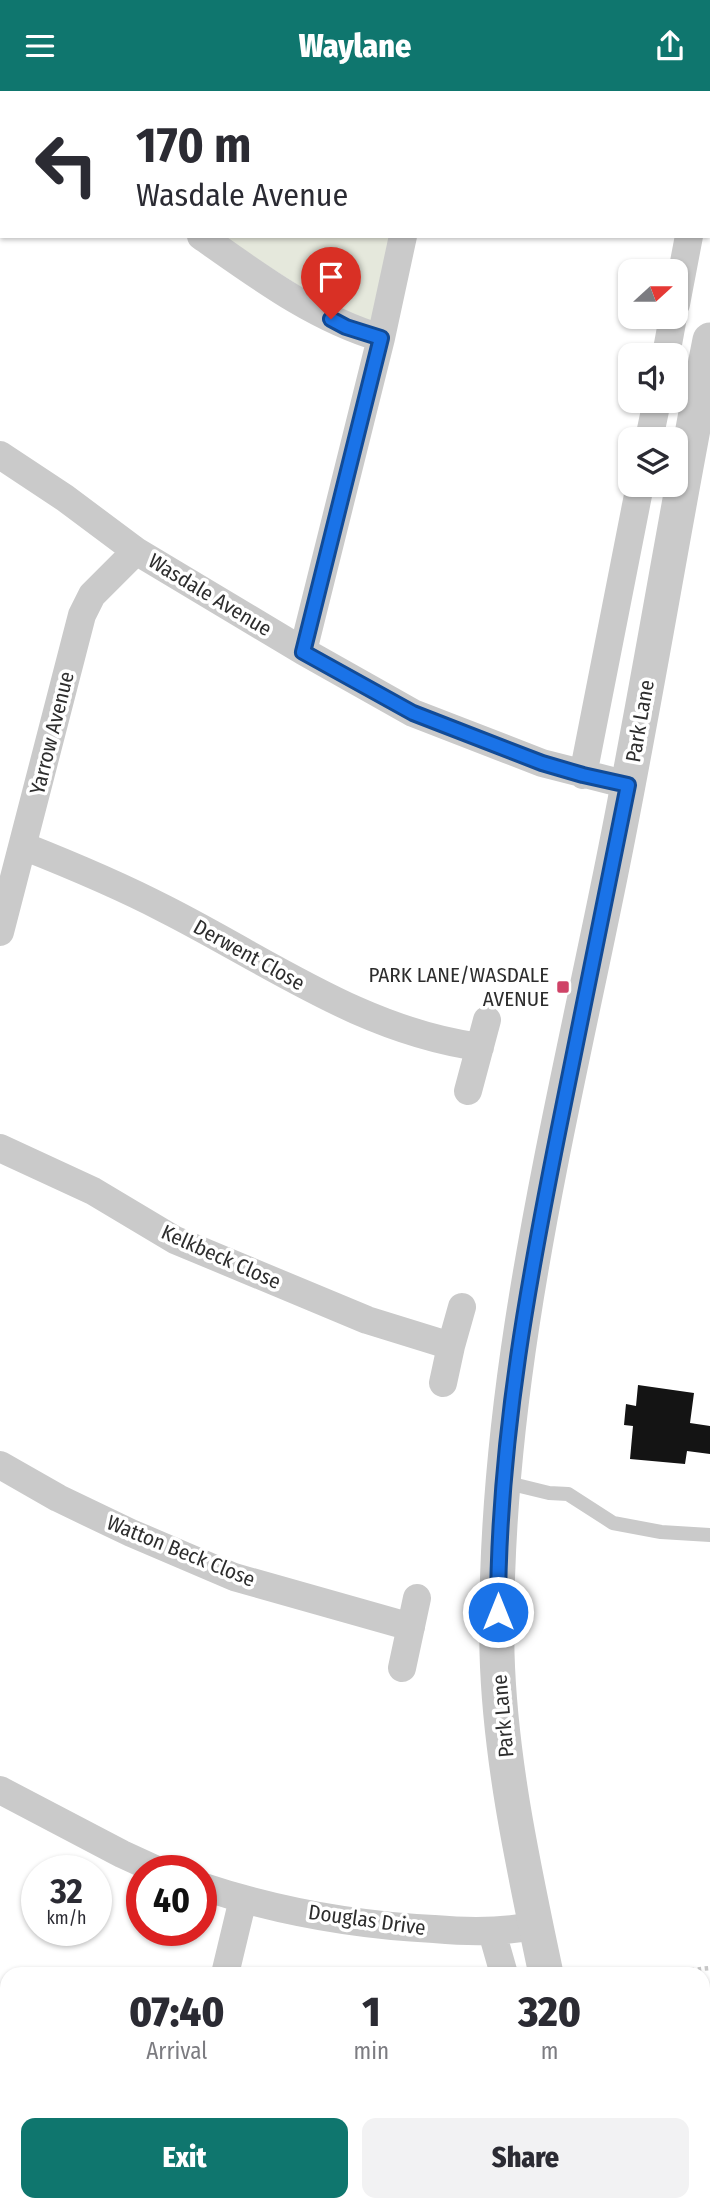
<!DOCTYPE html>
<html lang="en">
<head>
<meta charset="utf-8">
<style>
	body { margin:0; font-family:"Fira Sans Condensed",sans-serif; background:#f2f2f3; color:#2b2b33; height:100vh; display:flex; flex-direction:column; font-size:26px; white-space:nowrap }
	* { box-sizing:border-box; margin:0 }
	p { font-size:23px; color:#7c7c81 }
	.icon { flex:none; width:38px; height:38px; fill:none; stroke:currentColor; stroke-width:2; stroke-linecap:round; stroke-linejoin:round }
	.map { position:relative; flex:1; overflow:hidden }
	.details { position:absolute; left:0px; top:1876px; width:710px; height:245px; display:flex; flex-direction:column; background:#fff; border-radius:21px 21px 0 0; box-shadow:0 2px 5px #0004 }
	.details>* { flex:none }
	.banner { position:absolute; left:0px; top:0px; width:710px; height:147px; box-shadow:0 2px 5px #0004; background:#fff; color:#2b2b33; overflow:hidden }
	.needle { width:46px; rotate:69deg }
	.fabs { position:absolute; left:618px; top:168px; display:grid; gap:14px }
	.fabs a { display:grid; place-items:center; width:70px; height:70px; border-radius:14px; background:#fff; box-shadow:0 2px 5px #0004; font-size:35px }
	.speed { position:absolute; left:21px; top:1764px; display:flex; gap:14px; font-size:35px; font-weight:700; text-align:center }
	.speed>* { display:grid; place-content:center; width:91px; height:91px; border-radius:50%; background:#fff; box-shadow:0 2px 5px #0004; line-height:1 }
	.speed small { font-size:18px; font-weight:400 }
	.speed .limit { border:10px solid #d22; background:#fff; color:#111 }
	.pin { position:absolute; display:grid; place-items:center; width:60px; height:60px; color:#fff; margin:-72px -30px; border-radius:50% 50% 50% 0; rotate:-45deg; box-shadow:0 0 7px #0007 }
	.pin .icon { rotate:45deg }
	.me { position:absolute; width:77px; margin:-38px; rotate:0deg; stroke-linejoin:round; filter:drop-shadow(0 0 5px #0008) }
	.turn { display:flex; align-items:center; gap:24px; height:147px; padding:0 21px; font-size:32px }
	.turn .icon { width:91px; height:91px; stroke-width:2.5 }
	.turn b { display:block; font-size:49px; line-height:60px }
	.eta { display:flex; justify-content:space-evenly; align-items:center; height:119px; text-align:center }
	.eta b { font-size:42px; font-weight:800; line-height:49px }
	.button { display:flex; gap:14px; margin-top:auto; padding:14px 21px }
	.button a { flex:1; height:80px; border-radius:14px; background:#0f766e; color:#fff; font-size:28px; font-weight:800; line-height:80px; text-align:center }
	.button a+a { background:#f2f2f3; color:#2b2b33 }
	header { display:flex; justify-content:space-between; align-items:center; height:91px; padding:0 21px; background:#0f766e; color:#fff; font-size:32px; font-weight:800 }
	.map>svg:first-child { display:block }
	.green { fill:#e5e8dc }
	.building { fill:#141414 }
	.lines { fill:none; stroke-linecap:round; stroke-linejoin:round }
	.path { stroke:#c7c7c7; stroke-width:4.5; stroke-dasharray:3.5 3.5; stroke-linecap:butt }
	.service { stroke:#cacaca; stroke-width:14 }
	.minor { stroke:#cacaca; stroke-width:28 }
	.tertiary { stroke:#cacaca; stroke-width:35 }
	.route-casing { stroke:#114b97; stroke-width:18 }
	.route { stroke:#1a73e8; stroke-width:12 }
	.poi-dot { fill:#cf4367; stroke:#fff; stroke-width:2.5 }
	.labels { text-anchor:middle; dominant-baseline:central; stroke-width:7; stroke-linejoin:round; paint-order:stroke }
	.street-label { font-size:21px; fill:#2d2d2d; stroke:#fff }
	.poi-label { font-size:21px; fill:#2d2d2d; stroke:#fff; text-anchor:end }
</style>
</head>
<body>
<header><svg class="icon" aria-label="menu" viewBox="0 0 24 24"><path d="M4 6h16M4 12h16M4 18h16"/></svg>Waylane<svg class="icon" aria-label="share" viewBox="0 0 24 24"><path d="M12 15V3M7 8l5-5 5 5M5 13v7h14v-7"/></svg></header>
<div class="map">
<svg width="710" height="2121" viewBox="0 0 710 2121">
	<rect width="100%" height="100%" fill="#fff"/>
	<path class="green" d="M9,0H427L426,2H12Z
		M221,145H396L375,235L320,208Z"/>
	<path class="building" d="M638,1294L694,1302L690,1332L710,1335V1363L687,1360L685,1373L630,1368L633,1335L624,1334L626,1313L636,1315Z"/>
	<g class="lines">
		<path class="path" d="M656,1883L710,1877"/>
		<path class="service" d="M504,1391L549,1402L568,1403L613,1432L661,1441L710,1444"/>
		<path class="minor" d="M460,0L463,2
			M0,6L2,7
			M709,26L710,18
			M201,145C258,185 314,227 381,247
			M676,213L689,145
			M666,264L673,226
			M649,348L657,310
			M0,364L65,407L136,460L303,560L413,622L542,672L628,694
			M303,560L381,247L403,145
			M583,684L640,394
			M23,755C71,774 119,794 165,818C268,870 362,940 480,956
			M0,841L82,524L92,504L136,460
			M468,1000L487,929
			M0,1057L93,1100L175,1149L367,1229L451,1255L462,1216
			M443,1292L451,1255
			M0,1374L58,1407L131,1442L234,1486L411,1536
			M402,1577L417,1507
			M0,1699L122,1763L159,1780
			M201,1795C276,1820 355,1834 434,1838C468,1841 502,1842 536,1834
			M492,1841L504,1883
			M225,1883L243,1808
			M273,2114L275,2121
			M570,2114L572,2121"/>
		<path class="tertiary" d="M546,1883C524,1778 500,1670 497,1562C492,1298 559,1038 611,781C647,604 675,426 710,249
			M616,2114L618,2121"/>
	</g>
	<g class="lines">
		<defs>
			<path id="route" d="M331,228L346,236L381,247L303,561L413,622L542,672L583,684L628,694C607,800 585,906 564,1012C530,1180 498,1348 498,1521"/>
		</defs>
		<use href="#route" class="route-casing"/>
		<use href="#route" class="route"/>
	</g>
	<rect class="poi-dot" x="556" y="889" width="14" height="14" rx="3.5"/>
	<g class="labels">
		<g class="street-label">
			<text transform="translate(210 504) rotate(31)">Wasdale Avenue</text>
			<text transform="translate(640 630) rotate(-80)">Park Lane</text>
			<text transform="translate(52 642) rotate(-76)">Yarrow Avenue</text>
			<text transform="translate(249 864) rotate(29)">Derwent Close</text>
			<text transform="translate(221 1166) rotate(24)">Kelkbeck Close</text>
			<text transform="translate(181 1460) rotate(22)">Watton Beck Close</text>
			<text transform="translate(503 1625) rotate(-95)">Park Lane</text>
			<text transform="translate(367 1829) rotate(8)">Douglas Drive</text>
		</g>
		<g class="poi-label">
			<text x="549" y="884">PARK LANE/WASDALE<tspan x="549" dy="24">AVENUE</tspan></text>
		</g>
	</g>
</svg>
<div class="fabs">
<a><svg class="needle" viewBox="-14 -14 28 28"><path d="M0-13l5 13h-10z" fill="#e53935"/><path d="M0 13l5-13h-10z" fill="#7c7c81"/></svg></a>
<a><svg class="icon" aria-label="sound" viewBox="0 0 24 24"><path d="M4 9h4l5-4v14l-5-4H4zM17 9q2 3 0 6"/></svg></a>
<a><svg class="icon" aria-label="layers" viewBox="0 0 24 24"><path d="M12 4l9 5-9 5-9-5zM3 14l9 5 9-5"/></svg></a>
</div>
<div class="speed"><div>32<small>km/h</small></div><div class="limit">40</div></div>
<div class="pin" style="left:331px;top:228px;background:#d93025"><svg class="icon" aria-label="arrive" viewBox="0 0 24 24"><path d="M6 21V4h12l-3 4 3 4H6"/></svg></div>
<svg class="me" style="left:498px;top:1521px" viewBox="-20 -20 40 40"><circle r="17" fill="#1a73e8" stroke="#fff" stroke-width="3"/><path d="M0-11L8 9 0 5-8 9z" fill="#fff"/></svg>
<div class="banner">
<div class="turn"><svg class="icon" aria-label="left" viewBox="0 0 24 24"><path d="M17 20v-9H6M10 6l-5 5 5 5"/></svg><div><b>170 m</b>Wasdale Avenue</div></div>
</div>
<section class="details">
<div class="eta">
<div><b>07:40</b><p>Arrival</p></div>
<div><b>1</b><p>min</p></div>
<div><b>320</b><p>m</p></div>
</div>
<div class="button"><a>Exit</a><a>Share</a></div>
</section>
</div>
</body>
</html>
